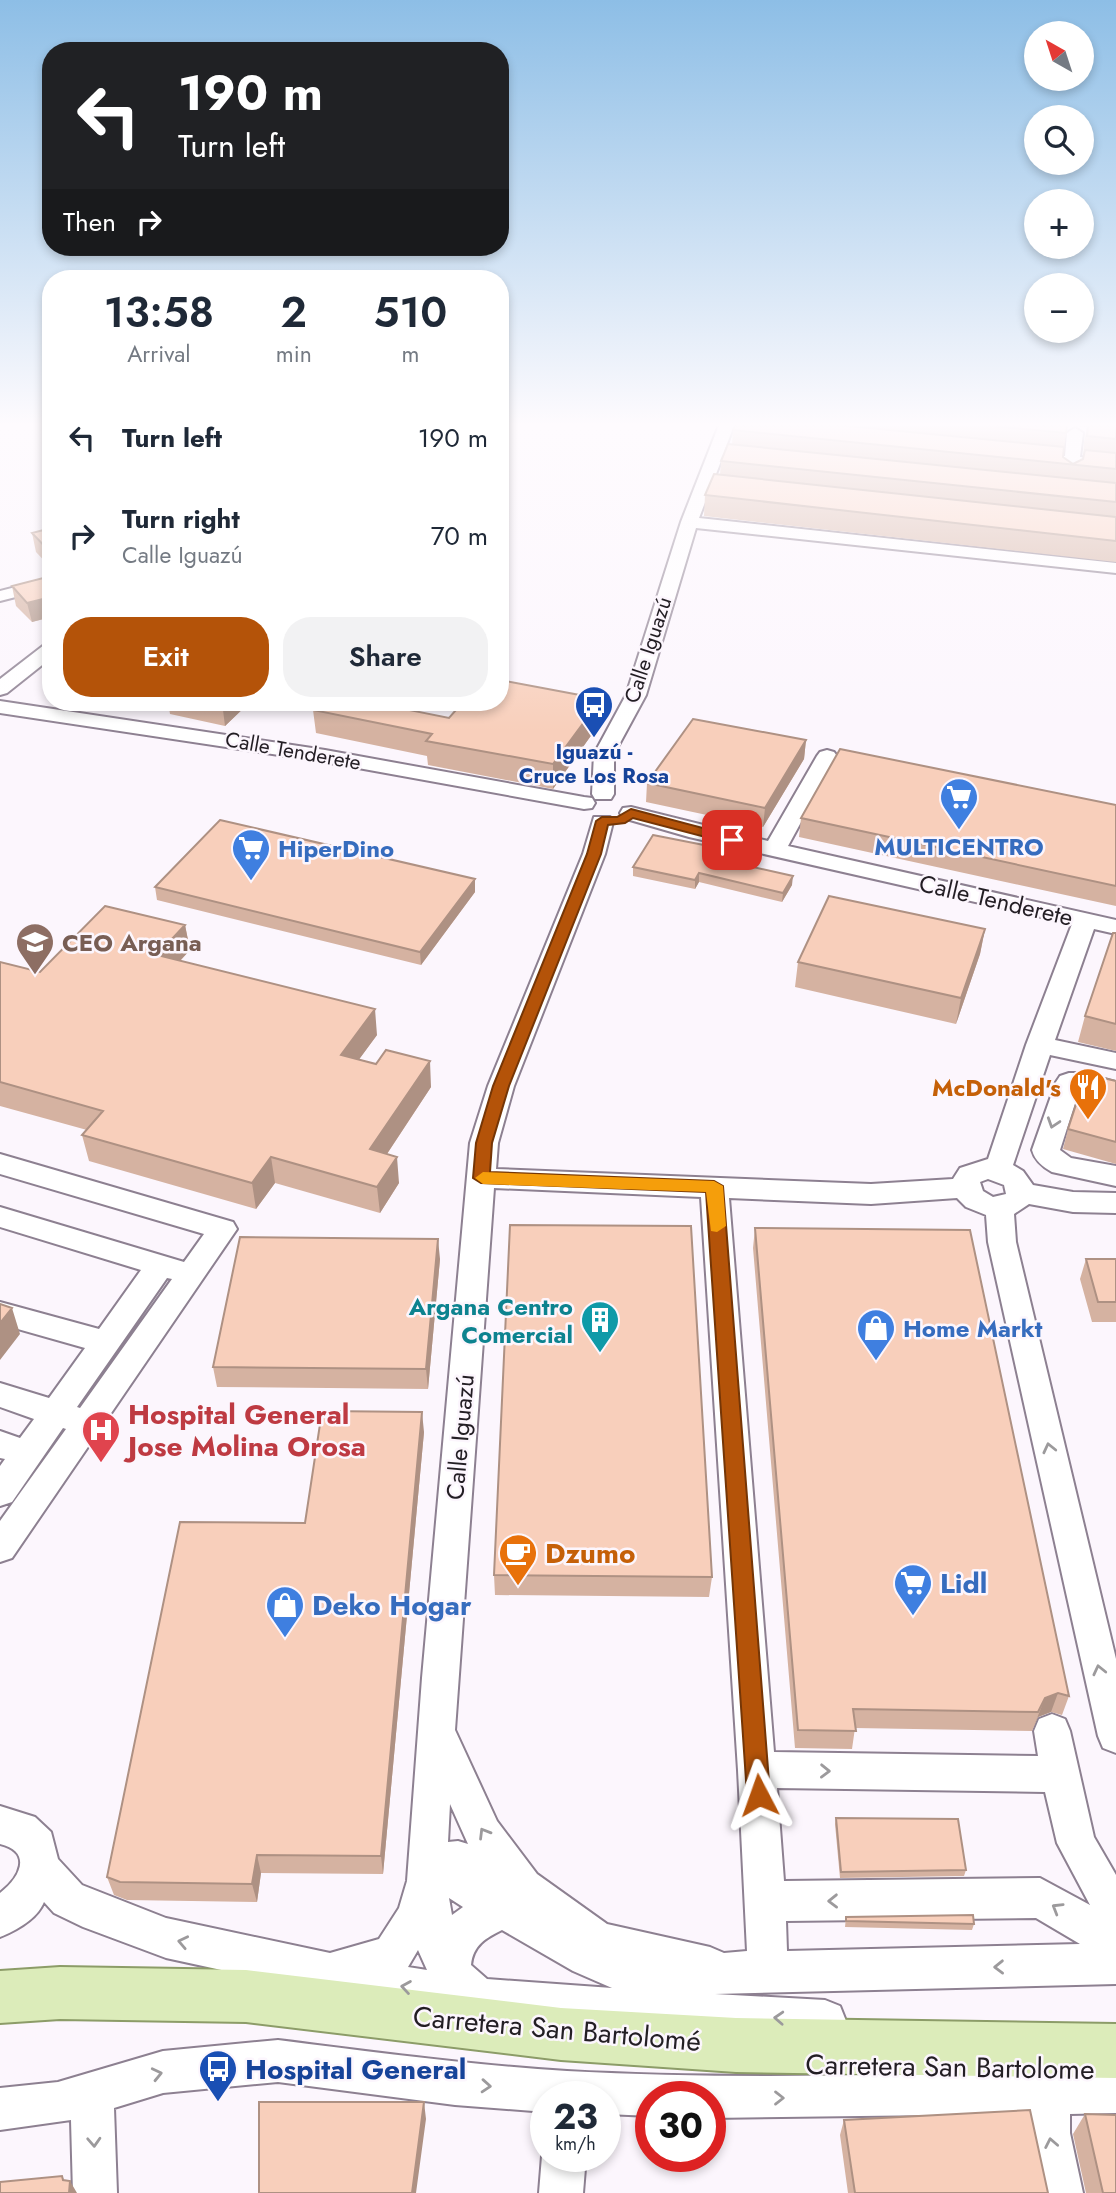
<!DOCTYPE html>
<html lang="en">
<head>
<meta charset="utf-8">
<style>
	body { margin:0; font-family:Jost,sans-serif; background:#f2f2f3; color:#1f2937; height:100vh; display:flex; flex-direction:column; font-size:26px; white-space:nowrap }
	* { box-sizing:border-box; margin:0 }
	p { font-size:23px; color:#747a83 }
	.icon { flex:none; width:38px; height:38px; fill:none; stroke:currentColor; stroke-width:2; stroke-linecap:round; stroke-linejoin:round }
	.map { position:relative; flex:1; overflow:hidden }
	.sheet { position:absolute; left:42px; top:270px; width:467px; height:441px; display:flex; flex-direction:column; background:#fff; border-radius:28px; box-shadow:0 4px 10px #0003 }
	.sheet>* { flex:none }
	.banner { position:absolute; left:42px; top:42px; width:467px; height:214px; border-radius:28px; box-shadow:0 4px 10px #0003; background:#202124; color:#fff; overflow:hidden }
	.needle { width:46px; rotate:321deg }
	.fabs { position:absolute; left:1024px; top:21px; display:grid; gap:14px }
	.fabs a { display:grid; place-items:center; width:70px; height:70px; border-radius:50%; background:#fff; box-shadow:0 4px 10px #0003; font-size:35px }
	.speed { position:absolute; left:530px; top:2081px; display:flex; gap:14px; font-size:35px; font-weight:700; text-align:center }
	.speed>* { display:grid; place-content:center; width:91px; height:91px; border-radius:50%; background:#fff; box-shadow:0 4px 10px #0003; line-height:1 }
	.speed small { font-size:18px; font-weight:400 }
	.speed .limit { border:10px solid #d22; background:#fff; color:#111 }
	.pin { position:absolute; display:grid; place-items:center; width:60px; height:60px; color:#fff; margin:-30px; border-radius:14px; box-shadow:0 4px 10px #0006 }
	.me { position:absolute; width:77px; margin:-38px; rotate:356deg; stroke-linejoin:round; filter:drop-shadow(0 0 5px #0008) }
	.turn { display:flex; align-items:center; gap:24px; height:147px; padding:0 21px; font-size:32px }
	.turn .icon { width:91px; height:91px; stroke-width:2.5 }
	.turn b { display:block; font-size:49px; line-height:60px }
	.then { display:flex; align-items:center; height:66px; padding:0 21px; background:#0003; gap:14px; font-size:26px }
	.eta { display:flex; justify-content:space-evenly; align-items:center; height:119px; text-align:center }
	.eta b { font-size:42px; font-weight:600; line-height:49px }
	.primary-button { display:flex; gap:14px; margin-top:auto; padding:14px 21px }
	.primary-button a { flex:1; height:80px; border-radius:28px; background:#b45309; color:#fff; font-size:28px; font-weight:600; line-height:80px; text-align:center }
	.primary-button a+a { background:#f2f2f3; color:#1f2937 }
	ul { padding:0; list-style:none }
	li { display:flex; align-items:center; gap:21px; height:98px; padding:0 21px }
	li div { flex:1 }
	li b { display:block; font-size:26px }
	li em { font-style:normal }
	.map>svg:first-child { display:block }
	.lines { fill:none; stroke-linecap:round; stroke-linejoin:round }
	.minor-casing { stroke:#8d8091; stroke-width:4 }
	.major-casing { stroke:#8c9c68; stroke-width:4 }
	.minor { fill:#fff; fill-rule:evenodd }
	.major { fill:#dcecba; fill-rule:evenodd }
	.wall { fill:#d5b2a1 }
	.shaded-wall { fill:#ae9183 }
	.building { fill:#f8cfbb; stroke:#ae9183; stroke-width:2 }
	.oneway { stroke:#9c9a9c }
	.route { fill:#b45309; stroke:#753606; stroke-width:2 }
	.slow { fill:#f59e0b }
	.labels { text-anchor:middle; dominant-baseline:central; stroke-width:5; stroke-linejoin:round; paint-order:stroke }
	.far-street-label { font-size:21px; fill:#231e24; stroke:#fcf6fd }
	.far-transit-label { font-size:21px; font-weight:bold; fill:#164399; stroke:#fcf6fd }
	.shop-label { font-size:24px; font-weight:bold; fill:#366cbe; stroke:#fcf6fd; text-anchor:start }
	.street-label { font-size:24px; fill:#231e24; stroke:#fcf6fd }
	.education-label { font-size:24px; font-weight:bold; fill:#785e54; stroke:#fcf6fd; text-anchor:start }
	.food-label { font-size:24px; font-weight:bold; fill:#c56008; stroke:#fcf6fd; text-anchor:end }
	.culture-label { font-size:24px; font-weight:bold; fill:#0d838f; stroke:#fcf6fd; text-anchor:end }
	.near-health-label { font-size:28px; font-weight:bold; fill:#be3a42; stroke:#fcf6fd; text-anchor:start }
	.near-food-label { font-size:28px; font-weight:bold; fill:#c56008; stroke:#fcf6fd; text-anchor:start }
	.near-shop-label { font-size:28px; font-weight:bold; fill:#366cbe; stroke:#fcf6fd; text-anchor:start }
	.near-street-label { font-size:28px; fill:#231e24; stroke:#fcf6fd }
	.near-transit-label { font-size:28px; font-weight:bold; fill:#164399; stroke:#fcf6fd; text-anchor:start }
</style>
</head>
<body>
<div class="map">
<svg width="1116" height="2193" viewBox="0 0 1116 2193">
	<rect width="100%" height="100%" fill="#fcf6fd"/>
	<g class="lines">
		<defs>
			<path id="minor" d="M719,425H734L724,452L758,456L766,461L758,466L721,461L699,518L1116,563V573L696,528L646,695L614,754V794L611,799H595L592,794L594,754L626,695L681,522Z
				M1075,428L1083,433L1080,457L1116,461V471L1079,467L1078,477L1070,482L1062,477L1063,465L1034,462L1026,457L1034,452L1065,456L1067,433Z
				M51,578V588L0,601V591Z
				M51,643V658L7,693L0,695V679L44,645Z
				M0,701L325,750L584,797L592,798L595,803L592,808L584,809L325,762L0,713Z
				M827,750L834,752L837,756L788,846L1116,920V934L1094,929L1055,1040L1116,1053V1069L1050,1055L1013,1165L1023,1171L1033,1185L1073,1192L1116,1193V1213L1073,1212L1029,1204L1014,1214L1016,1242L1116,1659V1753L1103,1748L1098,1736L988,1242L986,1215L966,1207L957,1198L871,1204L729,1198L774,1752L1038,1756L1034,1731L1039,1719L1052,1714L1065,1719L1070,1731L1094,1837L1116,1875V1984L715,1994L825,2000L840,2006L846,2021L840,2036L825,2042L510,2024L359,2000L166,1958L83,1927L54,1913L44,1902C37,1919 17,1930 0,1937V1893C20,1878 33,1852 0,1844V1806L35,1817L51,1832L58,1859L82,1885L166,1918L330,1953L379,1939L399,1908L407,1881L422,1678L470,1143L488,1086L583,854L594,817H610L613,822L605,854L514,1086L498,1143L496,1169L871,1184L953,1179L960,1168L988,1159L1026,1045L1072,924L689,837L623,818L620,813L623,808L631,807L768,841L817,756L820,752ZM988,1179L1004,1185L1006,1194L993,1197L983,1191L980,1182ZM494,1188L701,1197L738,1770L747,1951L724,1953L710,1947L607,1924L537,1874L497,1821L455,1730ZM777,1788L1045,1792L1057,1843L1090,1905L1040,1878L784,1881ZM450,1804L468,1844L458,1841L448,1842ZM449,1898L463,1907L452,1915ZM1036,1918L1080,1944L787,1951L786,1921ZM502,1930L573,1971L612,1988L487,1979L471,1965C473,1945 486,1938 502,1930ZM418,1950L427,1970L408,1967Z
				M1069,1073H1082L1116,1082V1100L1079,1091L1060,1150L1071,1158L1116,1166V1186L1052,1172C1043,1167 1035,1161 1032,1150L1056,1082L1060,1076Z
				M0,1154L233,1222L237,1229L12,1558L0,1562V1521L66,1429L63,1428L12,1502L0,1506V1466L5,1459L0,1458V1431L20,1438L34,1419L0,1407V1383L49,1398L85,1348L0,1324V1302L99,1329L141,1270L0,1227V1207L184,1262L204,1234L0,1174ZM167,1278L172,1279L80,1408L77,1407Z
				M278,2040C374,2052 470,2065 567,2071C749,2081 933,2073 1116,2071V2113L1070,2114V2133L1083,2193H1039L1026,2133L1027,2114L710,2118V2096H651V2116L606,2114V2096H546V2112L455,2105L278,2082L163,2093L114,2108L117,2193H73L71,2120L0,2130V2088L58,2082L163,2051Z
				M546,2147V2156H586L583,2193H539L542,2156Z"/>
			<path id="major" d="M60,1967L246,1970L561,2008L736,2018L1116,2024V2078L736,2072L561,2060L246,2022L60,2019L0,2023V1971Z"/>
		</defs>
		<use href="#minor" class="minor-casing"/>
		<use href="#major" class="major-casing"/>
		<use href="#minor" class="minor"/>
		<use href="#major" class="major"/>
	</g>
	<path class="wall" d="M735,425H1067L1063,457L1073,464L1083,459L1084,442L1087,427L1070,425H1116V562L704,516L705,495L720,475L721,461L732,445L733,430Z
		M51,528V568L36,552L32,533Z
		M51,576V617L32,622L16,606L12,586Z
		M601,699L600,723L553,789L428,765L427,756L316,733L313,710L321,702H427L418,712L449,718Z
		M168,702H250L225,726L170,714Z
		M806,740L804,759L763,827L646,802L647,783Z
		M1116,805V906L799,837L801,818Z
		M713,856L712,858L792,885L782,902L699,882L695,889L633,876V867Z
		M475,879V892L421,965L157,900L155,887Z
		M185,925L190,950L180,961L377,1035L359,1059L431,1087L387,1154L399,1183L380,1213L275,1183L256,1209L89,1161L82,1135L87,1130L0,1106V962L40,972Z
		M985,929L980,954L956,1024L795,987L798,962Z
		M1116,933V1051L1078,1042L1085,1016Z
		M1116,1081V1164L1063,1149L1068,1129Z
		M755,1228L1069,1696L1062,1715L1051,1712L1038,1717L1032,1731L855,1728L852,1749L795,1748L753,1248Z
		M440,1259L428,1389L217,1387L213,1367Z
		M1086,1259H1116V1322H1092L1080,1279Z
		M424,1432L383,1874L261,1873L257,1902L127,1900L114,1895L107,1877L305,1523Z
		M494,1575L712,1577L709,1597L495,1595Z
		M836,1818L966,1870L964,1876L840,1878L835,1824Z
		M846,1917L974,1924L972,1930L845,1927Z
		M1085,2114L1116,2193H1086L1073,2134Z
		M844,2120L1048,2193H848L840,2135Z"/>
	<path class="shaded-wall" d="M51,597V617L32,622L27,603Z
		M601,699L600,723L553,789V764Z
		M222,702H250L225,726Z
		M405,702H427L404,728L399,708Z
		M806,740L804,759L763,827L765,808Z
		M714,847L713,856L708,866V857Z
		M699,873V882L695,889V880Z
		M793,876L792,885L782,902L783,893Z
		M475,879V892L421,965L420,952Z
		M185,925L190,950L162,980L157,955Z
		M985,929L980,954L956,1024L961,998Z
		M375,1009L377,1035L344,1080L341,1055Z
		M430,1061L431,1087L373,1175L370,1149Z
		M271,1157L275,1183L256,1209L252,1183Z
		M397,1157L399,1183L380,1213L377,1187Z
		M438,1239L440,1259L428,1389L426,1369Z
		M12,1308L20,1334L0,1360V1323Z
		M422,1412L424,1432L383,1874L381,1856Z
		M1058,1693L1051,1712L1038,1717L1032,1731L1045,1698Z
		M257,1855L261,1873L257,1902L252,1884Z
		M424,2102L426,2119L416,2193H412Z
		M62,2176L69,2189L70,2181L77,2193H69Z"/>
	<path class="building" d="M735,425H838L1064,447L1063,457L1073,464L1083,459L1085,450L1116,453V469L733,430Z
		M982,425H1067L1066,433Z
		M1088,425H1116V439L1087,436Z
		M728,444L1116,483V502L721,461Z
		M714,474L1116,517V541L705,495Z
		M51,528V553L32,533Z
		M51,576V597L27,603L12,586Z
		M500,680L601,699L553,764L426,741L432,734L313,710L321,702H405L399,708L449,718L463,702H500Z
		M693,719L806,740L765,808L647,783Z
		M840,749L1116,805V886L801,818Z
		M220,820L475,879L420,952L155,887Z
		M653,835L714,847L708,857L793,876L783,893L699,873L695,880L633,867Z
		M829,896L985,929L961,998L798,962Z
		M105,906L185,925L157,955L375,1009L341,1055L376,1064L386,1050L430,1061L370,1149L397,1157L377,1187L271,1157L252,1183L82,1135L103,1111L0,1082V962L40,972Z
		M1113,933H1116V1024L1085,1016Z
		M1086,1074L1116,1081V1142L1068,1129Z
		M510,1225L691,1226L712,1577L494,1575Z
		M755,1228L970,1230L1069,1696L1058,1693L1045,1698L1038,1712L853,1709L856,1731L798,1730Z
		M240,1237L438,1239L426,1369L213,1367Z
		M1086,1259H1116V1302H1098Z
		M0,1304L12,1308L0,1323Z
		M322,1411L422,1412L381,1856L257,1855L252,1884L120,1882L107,1877L180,1522L305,1523Z
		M836,1818L958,1819L966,1870L841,1872Z
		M973,1915L974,1924L846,1921V1917Z
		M259,2102H424L412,2193H259Z
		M1030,2110L1048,2193H855L844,2120Z
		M1085,2114L1116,2115V2193H1103Z
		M62,2176L63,2180L70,2181L69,2193H0V2182Z"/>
	<defs><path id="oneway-chevron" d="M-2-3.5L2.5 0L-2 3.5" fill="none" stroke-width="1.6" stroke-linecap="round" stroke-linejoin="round" transform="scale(1.75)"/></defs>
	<g class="oneway">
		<use href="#oneway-chevron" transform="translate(1053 1123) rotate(108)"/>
		<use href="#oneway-chevron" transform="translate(1049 1448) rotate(-103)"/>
		<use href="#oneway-chevron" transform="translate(1099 1670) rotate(-103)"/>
		<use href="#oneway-chevron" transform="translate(825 1771) rotate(1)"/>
		<use href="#oneway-chevron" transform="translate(484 1833) rotate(-121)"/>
		<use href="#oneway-chevron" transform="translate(833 1901) rotate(179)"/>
		<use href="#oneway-chevron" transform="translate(1057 1908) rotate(-149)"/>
		<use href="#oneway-chevron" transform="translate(183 1942) rotate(-168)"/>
		<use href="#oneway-chevron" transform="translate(999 1967) rotate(179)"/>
		<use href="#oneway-chevron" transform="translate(406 1987) rotate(-171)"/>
		<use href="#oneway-chevron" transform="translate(779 2018) rotate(-177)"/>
		<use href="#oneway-chevron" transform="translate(157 2074) rotate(-13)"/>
		<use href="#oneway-chevron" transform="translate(486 2086) rotate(4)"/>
		<use href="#oneway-chevron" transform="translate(779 2098)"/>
		<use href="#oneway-chevron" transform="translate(94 2142) rotate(87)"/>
		<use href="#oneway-chevron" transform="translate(1051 2143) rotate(-101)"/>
	</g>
	<linearGradient id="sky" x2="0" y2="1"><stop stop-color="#8dbee6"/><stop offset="0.58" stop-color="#fefbfe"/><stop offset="1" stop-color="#fefbfe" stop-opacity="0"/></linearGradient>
	<rect width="1116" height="732" fill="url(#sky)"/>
	<path class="route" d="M631,809L737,837L739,840L732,844L633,818L625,823L608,825L601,854L509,1086L492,1143L490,1172L714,1181L723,1186L770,1795L767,1803L759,1806L751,1803L747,1795L706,1192L481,1183L473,1178L476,1143L493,1086L587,854L596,821L602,817H617Z"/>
	<path class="slow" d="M483,1172L714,1181L723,1186L726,1226L717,1232L711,1231L706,1192L483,1184L475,1178Z"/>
	<defs>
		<symbol id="bus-pin" viewBox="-11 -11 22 30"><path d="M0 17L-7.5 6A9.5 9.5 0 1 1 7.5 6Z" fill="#1a4fb4" stroke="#fcf6fd"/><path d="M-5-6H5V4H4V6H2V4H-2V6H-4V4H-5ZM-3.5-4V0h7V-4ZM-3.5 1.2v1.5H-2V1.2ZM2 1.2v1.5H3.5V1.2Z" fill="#fff"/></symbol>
		<symbol id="supermarket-pin" viewBox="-11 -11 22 30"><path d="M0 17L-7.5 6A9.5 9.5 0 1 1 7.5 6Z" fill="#3f7fe0" stroke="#fcf6fd"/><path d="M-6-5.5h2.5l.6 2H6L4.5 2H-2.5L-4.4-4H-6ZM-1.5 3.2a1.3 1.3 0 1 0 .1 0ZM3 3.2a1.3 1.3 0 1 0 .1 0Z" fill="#fff"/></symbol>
		<symbol id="school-pin" viewBox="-11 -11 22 30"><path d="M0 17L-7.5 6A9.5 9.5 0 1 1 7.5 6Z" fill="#8d6e63" stroke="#fcf6fd"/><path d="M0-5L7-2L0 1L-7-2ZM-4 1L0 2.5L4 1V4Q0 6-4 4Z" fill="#fff"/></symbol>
		<symbol id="restaurant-pin" viewBox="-11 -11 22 30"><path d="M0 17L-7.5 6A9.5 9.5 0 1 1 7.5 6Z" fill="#e8710a" stroke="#fcf6fd"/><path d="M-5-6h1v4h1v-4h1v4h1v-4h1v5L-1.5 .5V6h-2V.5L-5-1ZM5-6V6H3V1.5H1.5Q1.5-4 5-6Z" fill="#fff"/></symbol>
		<symbol id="building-pin" viewBox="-11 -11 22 30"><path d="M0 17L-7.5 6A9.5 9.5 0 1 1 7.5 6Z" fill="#0f9aa8" stroke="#fcf6fd"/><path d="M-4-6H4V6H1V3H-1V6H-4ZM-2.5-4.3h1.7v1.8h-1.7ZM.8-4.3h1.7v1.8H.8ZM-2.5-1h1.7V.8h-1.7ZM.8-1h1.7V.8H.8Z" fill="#fff"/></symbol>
		<symbol id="shop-pin" viewBox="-11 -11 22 30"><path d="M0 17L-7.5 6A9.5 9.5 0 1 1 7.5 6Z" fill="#3f7fe0" stroke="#fcf6fd"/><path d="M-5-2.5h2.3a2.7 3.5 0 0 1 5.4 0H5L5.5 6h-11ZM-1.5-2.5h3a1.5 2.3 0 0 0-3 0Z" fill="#fff"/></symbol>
		<symbol id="hospital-pin" viewBox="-11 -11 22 30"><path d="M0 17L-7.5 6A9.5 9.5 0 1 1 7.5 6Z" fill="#e0444e" stroke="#fcf6fd"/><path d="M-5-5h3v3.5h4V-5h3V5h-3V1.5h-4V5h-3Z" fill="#fff"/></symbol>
		<symbol id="cafe-pin" viewBox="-11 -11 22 30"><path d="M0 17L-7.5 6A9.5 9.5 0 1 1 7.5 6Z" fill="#e8710a" stroke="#fcf6fd"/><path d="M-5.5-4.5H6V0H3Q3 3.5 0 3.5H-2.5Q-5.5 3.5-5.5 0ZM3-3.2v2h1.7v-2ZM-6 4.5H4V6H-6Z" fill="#fff"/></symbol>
	</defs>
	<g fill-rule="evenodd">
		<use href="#bus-pin" x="572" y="683" width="44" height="60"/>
		<use href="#supermarket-pin" x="937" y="775" width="44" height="60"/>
		<use href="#supermarket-pin" x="229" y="826" width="44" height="60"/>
		<use href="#school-pin" x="13" y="920" width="44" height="60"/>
		<use href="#restaurant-pin" x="1066" y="1065" width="44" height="60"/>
		<use href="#building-pin" x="578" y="1298" width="44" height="60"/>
		<use href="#shop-pin" x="854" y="1306" width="44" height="60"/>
		<use href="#hospital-pin" x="79" y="1408" width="44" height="60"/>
		<use href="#cafe-pin" x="496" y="1531" width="44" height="60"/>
		<use href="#supermarket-pin" x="891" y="1561" width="44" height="60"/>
		<use href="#shop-pin" x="263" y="1583" width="44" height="60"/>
		<use href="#bus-pin" x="196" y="2047" width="44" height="60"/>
	</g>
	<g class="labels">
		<g class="far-street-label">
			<text transform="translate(648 650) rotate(-72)">Calle Iguazú</text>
			<text transform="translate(293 751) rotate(10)">Calle Tenderete</text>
		</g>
		<g class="far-transit-label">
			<text x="594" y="752">Iguazú -<tspan x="594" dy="24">Cruce Los Rosa</tspan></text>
		</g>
		<g class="shop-label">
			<text x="959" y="846" text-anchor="middle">MULTICENTRO</text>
			<text x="278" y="848">HiperDino</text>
			<text x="903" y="1328">Home Markt</text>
		</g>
		<g class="street-label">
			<text transform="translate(996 900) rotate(13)">Calle Tenderete</text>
			<text transform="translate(460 1437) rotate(-85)">Calle Iguazú</text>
		</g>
		<g class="education-label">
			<text x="62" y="942">CEO Argana</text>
		</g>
		<g class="food-label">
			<text x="1061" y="1087">McDonald's</text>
		</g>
		<g class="culture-label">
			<text x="573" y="1306">Argana Centro<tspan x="573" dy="28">Comercial</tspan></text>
		</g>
		<g class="near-health-label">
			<text x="128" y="1414">Hospital General<tspan x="128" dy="32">Jose Molina Orosa</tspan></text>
		</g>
		<g class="near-food-label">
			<text x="545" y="1553">Dzumo</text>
		</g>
		<g class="near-shop-label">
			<text x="940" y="1583">Lidl</text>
			<text x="312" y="1605">Deko Hogar</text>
		</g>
		<g class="near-street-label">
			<text transform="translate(557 2029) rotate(5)">Carretera San Bartolomé</text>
			<text transform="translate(950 2067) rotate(1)">Carretera San Bartolome</text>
		</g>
		<g class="near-transit-label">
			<text x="245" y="2069">Hospital General</text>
		</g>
	</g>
</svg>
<div class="fabs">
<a><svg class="needle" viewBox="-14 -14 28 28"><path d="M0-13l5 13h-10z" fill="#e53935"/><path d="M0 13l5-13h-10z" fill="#747a83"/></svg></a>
<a><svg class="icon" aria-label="search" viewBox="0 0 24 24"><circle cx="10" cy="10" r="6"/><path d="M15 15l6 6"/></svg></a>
<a>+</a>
<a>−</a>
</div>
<div class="speed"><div>23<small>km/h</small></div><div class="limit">30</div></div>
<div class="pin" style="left:732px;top:840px;background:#d93025"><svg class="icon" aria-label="arrive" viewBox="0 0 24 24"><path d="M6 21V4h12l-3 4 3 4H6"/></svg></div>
<svg class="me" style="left:759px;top:1795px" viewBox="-20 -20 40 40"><path d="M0-17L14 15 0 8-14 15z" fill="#b45309" stroke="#fff" stroke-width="4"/></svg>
<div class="banner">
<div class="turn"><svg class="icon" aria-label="left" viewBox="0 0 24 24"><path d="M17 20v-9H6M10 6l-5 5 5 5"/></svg><div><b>190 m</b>Turn left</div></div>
<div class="then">Then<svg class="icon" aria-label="right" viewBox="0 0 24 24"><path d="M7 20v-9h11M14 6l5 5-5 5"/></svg></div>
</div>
<section class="sheet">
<div class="eta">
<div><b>13:58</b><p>Arrival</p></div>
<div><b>2</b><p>min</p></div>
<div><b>510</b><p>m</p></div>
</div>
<ul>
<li><svg class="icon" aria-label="left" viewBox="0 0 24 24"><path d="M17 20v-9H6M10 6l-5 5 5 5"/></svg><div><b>Turn left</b></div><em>190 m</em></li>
<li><svg class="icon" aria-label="right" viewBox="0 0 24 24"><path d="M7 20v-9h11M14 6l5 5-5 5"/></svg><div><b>Turn right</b><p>Calle Iguazú</p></div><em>70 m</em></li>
</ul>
<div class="primary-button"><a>Exit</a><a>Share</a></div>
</section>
</div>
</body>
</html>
